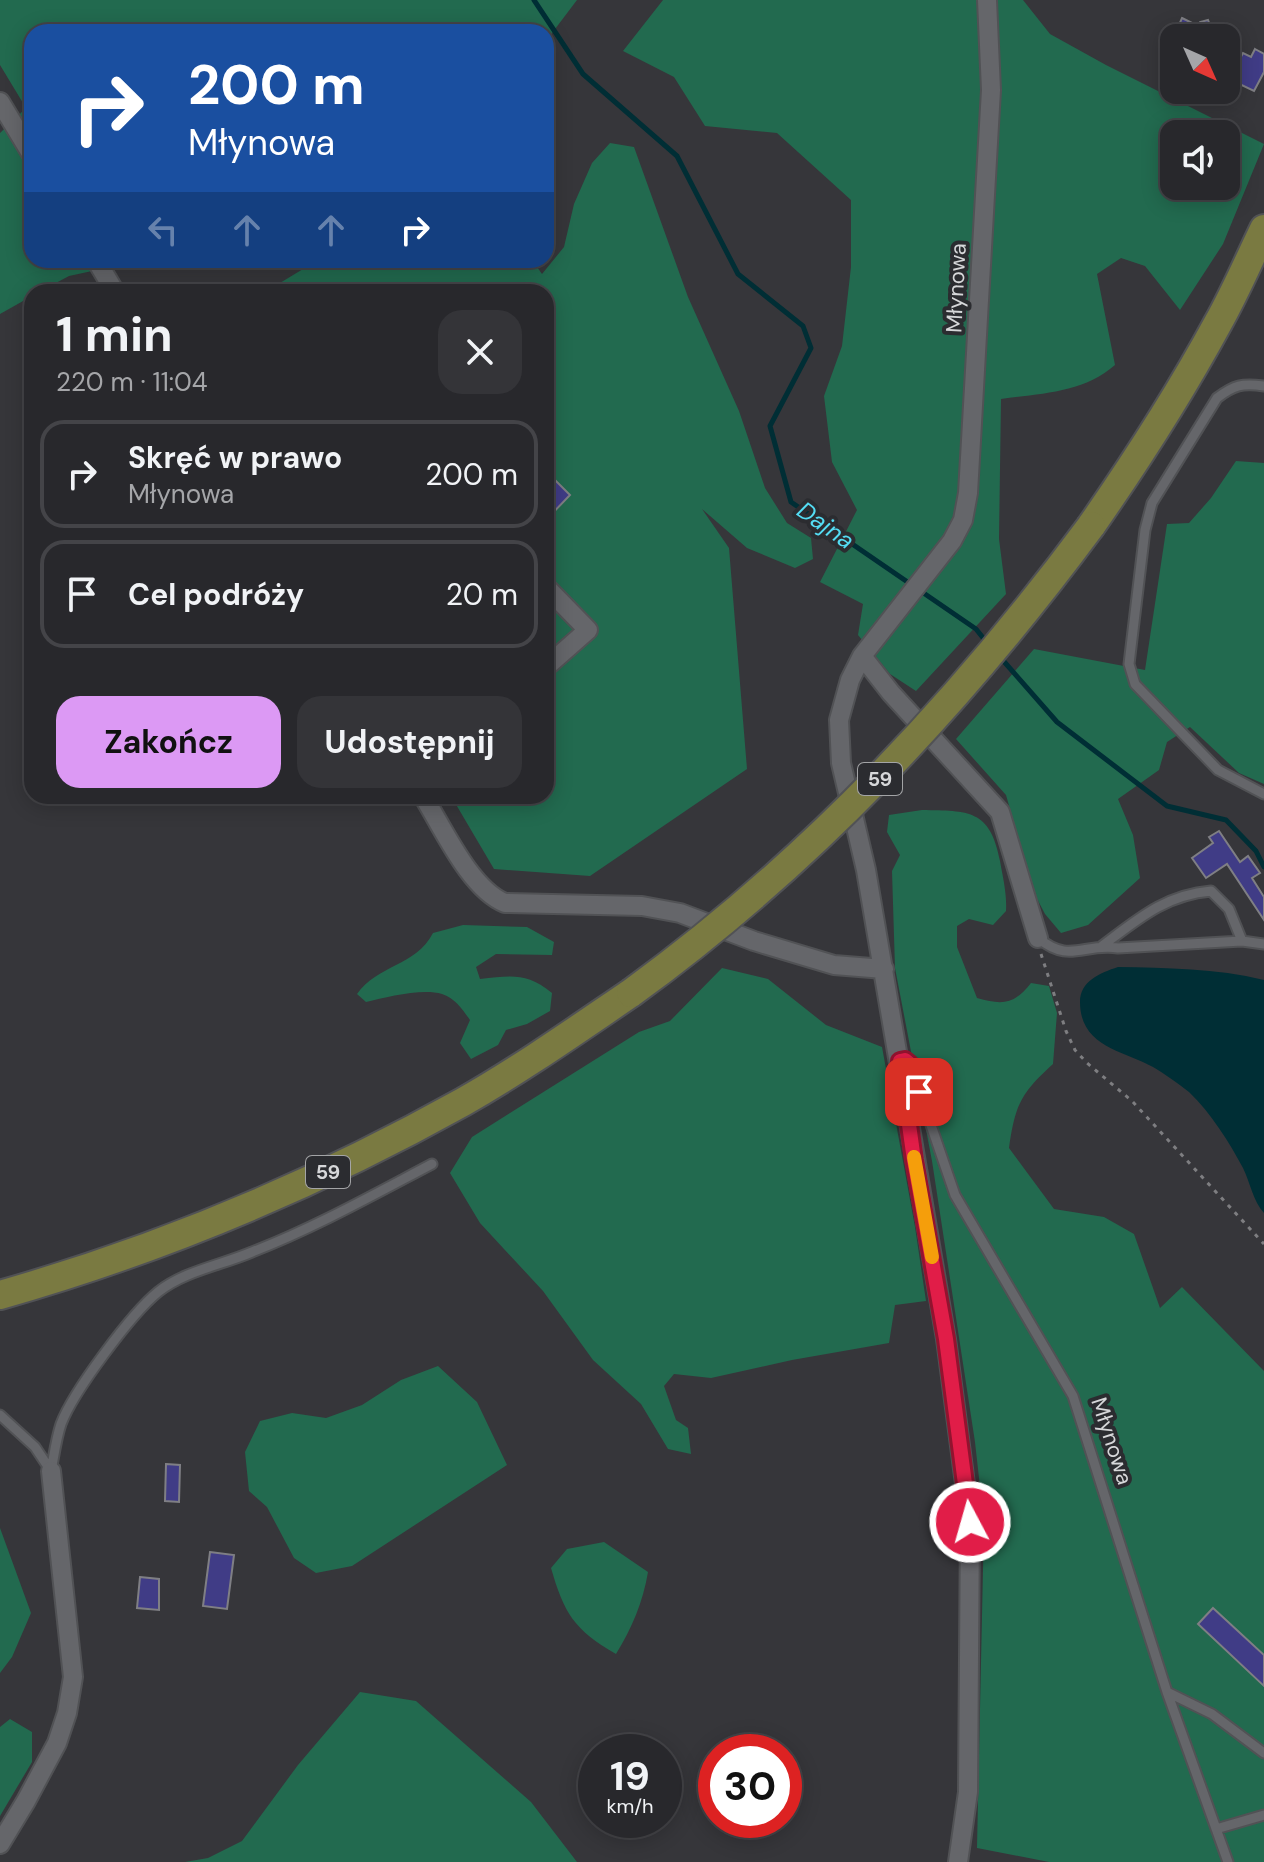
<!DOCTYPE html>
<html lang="pl">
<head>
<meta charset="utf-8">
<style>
	body { margin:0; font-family:"DM Sans",sans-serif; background:#343438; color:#f1f3f6; height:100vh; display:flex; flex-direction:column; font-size:30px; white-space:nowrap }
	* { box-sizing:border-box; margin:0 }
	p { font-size:26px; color:#a5a6a9 }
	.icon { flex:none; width:44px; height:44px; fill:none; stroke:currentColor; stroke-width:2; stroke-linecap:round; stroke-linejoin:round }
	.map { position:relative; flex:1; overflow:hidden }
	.panel { position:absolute; left:24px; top:284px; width:530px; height:520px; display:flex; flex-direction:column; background:#28282c; border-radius:24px; box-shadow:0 4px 20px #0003,0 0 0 2px #444448 }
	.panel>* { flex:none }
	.hud { position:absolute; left:24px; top:24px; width:530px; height:244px; border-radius:24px; box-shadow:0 4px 20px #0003,0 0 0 2px #444448; background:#1a4fa0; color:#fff; overflow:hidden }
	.needle { width:52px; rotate:135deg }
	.fabs { position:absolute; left:1160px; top:24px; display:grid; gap:16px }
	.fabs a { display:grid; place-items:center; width:80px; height:80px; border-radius:16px; background:#28282c; box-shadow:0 4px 20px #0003,0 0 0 2px #444448; font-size:40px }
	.speed { position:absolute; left:578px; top:1734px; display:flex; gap:16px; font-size:40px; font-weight:700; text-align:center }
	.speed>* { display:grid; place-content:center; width:104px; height:104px; border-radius:50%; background:#28282c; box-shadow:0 4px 20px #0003,0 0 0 2px #444448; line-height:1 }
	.speed small { font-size:20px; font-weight:400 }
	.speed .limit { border:12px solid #d22; background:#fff; color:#111 }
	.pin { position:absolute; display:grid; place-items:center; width:68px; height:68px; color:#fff; margin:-34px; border-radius:16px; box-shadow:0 4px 12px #0006 }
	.me { position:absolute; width:88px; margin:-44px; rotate:354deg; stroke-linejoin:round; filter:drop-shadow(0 0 6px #0008) }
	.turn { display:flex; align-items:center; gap:28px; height:168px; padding:0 32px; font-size:36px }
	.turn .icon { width:104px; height:104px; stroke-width:2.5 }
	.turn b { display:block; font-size:56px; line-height:68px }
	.lanes { display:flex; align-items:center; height:76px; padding:0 32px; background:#0003; justify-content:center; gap:40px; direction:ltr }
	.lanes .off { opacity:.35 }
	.round { display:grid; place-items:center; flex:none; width:84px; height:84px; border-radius:24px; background:#343438 }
	.summary { display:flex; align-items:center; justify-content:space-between; height:136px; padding:0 32px }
	h1 { font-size:48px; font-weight:700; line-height:60px }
	.cta { display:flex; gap:16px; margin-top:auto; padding:16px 32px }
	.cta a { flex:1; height:92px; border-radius:24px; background:#dc99f4; color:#111; font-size:32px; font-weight:700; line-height:92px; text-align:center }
	.cta a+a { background:#343438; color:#f1f3f6 }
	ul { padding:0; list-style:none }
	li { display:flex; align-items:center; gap:24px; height:108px; margin:0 16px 12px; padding:0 16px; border:4px solid #444448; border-radius:24px }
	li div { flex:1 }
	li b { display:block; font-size:30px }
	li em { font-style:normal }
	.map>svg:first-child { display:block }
	.green { fill:#226a4f; fill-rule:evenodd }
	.water { fill:#002e35 }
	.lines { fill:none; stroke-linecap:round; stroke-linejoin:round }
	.stream { stroke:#002e35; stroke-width:5 }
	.building { fill:#403c86; stroke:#7f7f84; stroke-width:2 }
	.lane-casing { stroke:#515255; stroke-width:13 }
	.street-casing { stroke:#515255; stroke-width:22 }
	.primary-casing { stroke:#515255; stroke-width:32 }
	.path { stroke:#7e7e81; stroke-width:3; stroke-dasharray:4 6; stroke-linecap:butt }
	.lane { stroke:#65666a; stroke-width:9 }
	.street { stroke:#65666a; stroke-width:18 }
	.primary { stroke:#7a7a41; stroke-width:28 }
	.primary-bridge-casing { stroke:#515255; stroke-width:32; stroke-linecap:butt }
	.primary-bridge { stroke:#7a7a41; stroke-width:28 }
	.route-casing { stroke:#92132f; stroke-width:20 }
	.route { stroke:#e11d48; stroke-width:14 }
	.slow { stroke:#f59e0b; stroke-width:14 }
	.labels { text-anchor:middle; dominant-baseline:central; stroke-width:8; stroke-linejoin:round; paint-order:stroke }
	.shield { fill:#2b2c30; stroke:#a3a4a6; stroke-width:2 }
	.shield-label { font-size:20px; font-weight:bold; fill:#d6d7d9 }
	.street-label { font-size:22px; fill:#d6d7d9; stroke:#2b2c30 }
	.water-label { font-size:24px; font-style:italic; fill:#54dcf3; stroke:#2b2c30 }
</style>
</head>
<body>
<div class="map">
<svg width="1264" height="1862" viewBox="0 0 1264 1862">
	<rect width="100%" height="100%" fill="#36363a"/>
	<path class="green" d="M0,0H577L546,41V32H32V260H143L69,276L39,292H32V296L0,314V133L26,108L0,65Z
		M663,0H1023L1050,34L1106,65L1264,144L1223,244L1180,310L1145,266L1121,258L1097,274L1115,365C1083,393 1043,393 1001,399L999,539L1006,594L916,691L890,674L858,635L863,604L820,582L857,510L832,462L824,396L842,346L851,267V200L777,133L705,126L674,77L623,51ZM1174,134H1226V186H1174Z
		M610,143L634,147L688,297L739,411L765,488L787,523L811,538L813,559L795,568L747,548L702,509L729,548L747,769L590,876L494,869L451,796H546V292H265L318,260H532L542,274L564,247L574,204L592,163Z
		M1236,461L1264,463V784L1239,773L1190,727L1167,742L1159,770L1118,799L1133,835L1140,878L1088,925L1061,933L1045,914L1034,893L1006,795L956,739L1034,649L1145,670L1167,524L1189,523L1211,498Z
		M922,810C969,811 990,809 1000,861C1003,878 1007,894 1006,911L993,925L969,919L957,926V947L977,998C1002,1005 1014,1005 1031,983L1049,986L1057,1013L1053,1064C1021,1093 1015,1105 1009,1148L1054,1209L1104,1217L1134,1234L1160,1308L1182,1287L1264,1371V1862H1049L977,1848L984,1523L975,1442L932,1161L895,968L892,871L900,855L887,832L889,815Z
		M463,925L527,927L554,942L552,955L496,954L476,967L480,979C511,976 526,972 552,993L550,1011L527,1024L506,1030L498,1045L471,1059L460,1043L470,1020C463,1010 455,998 442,994C422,988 387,997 366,1002L357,994C377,965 416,966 433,933Z
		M722,968L768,979L826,1025L882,1047L915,1227L926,1301L895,1305L889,1343L792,1360L711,1378L674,1374L664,1386L676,1420L688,1428L691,1454L668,1449L641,1404L593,1360L543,1291L480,1223L450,1173L472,1137L639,1032L670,1021Z
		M438,1366L477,1402L507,1465L352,1566L316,1573L294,1558L267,1507L249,1491L245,1452L260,1421L292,1413L326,1418L362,1405L401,1380Z
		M0,1528L31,1613L12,1657L0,1673Z
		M604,1542L648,1572C643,1602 632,1628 616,1654C574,1630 564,1613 551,1568L567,1549Z
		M360,1692L416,1701L531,1802L577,1862H185L208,1858L242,1841L298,1765Z
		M10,1719L32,1732V1762L0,1816V1727Z"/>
	<path class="water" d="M1118,967C1166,968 1216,968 1264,980V1213C1253,1201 1250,1182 1243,1168C1229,1142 1211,1113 1189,1092C1179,1084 1165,1074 1153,1067C1124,1051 1080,1047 1080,1002C1080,981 1100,973 1118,967Z"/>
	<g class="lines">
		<path class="stream" d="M534,0L583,74L677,156L738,274L803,326L811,348L770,426L791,502L976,629L988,644
			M1000,657L1057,722L1167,806L1226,820L1256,851L1264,867"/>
	</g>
	<path class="building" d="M1182,18L1198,26L1200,22L1208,20L1211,28L1209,32L1221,38H1175L1172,26L1179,25Z
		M1255,49L1264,54V72L1254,91L1229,79L1243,53L1251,57Z
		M546,471L570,495L546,520Z
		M1219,831L1240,862L1248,856L1260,873L1252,878L1264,897V920L1227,864L1206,878L1192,858L1213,843L1209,837Z
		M166,1464L180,1465L179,1502L165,1501Z
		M210,1552L234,1555L227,1609L203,1606Z
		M140,1577L159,1579V1610L137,1608Z
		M1213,1608L1264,1655V1686L1198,1624Z"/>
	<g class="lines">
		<defs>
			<path id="lane" d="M1264,386C1242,383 1234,385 1217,398L1152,503L1145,530L1129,664L1135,684L1218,770L1264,794
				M1038,938C1070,964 1082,943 1118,948L1242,941L1229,909L1211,891C1165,895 1138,919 1102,946
				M1242,941L1264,944
				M900,1061L905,1060L910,1064L955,1195L1073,1396L1167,1692L1228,1862
				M0,1415L35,1447L51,1471
				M51,1471C54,1456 56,1439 61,1424C73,1392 131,1314 158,1292C184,1271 222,1265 252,1252C314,1228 373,1195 432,1164
				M1167,1692L1212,1714L1264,1753
				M1216,1829L1264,1815"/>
			<path id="street" d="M0,102L32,155
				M96,260L115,292
				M546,587L588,630L546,667
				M862,656L891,693L1000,812L1038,938
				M423,796C443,828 470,889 505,903L642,906L680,913L754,941L834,965L884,969
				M0,1844L26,1801L57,1743L67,1713L73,1677L51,1471
				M958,1862L968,1792L970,1522L946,1339L866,870L841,763L839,720L850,680L862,656L952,541L963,520L968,493L991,90L987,0"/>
			<path id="primary" d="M1091,526C1137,460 1180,393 1218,323C1235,293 1249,260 1264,229
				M0,1295C162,1249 316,1184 463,1102C521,1069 575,1031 631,993"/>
		</defs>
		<use href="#lane" class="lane-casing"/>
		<use href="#street" class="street-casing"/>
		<use href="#primary" class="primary-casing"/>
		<path class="path" d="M1041,954L1066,1031L1075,1050L1087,1063L1132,1101L1264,1244"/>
		<use href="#lane" class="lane"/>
		<use href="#street" class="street"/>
		<use href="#primary" class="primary"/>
		<defs>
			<path id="primary-bridge" d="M631,993C810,863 959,704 1091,526"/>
		</defs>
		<use href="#primary-bridge" class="primary-bridge-casing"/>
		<use href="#primary-bridge" class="primary-bridge"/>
	</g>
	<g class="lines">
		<defs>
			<path id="route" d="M919,1092L910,1064L905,1060L900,1061L914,1160L946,1339L970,1522"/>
		</defs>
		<use href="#route" class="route-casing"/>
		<use href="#route" class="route"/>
		<path class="slow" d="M914,1157L932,1257"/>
	</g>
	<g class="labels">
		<g class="shield">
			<rect x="858" y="763" width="44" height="32" rx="6"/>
			<rect x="306" y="1156" width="44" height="32" rx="6"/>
		</g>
		<g class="shield-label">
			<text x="880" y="779">59</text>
			<text x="328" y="1172">59</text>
		</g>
		<g class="street-label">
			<text transform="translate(956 288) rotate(-87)">Młynowa</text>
			<text transform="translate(1112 1441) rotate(72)">Młynowa</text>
		</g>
		<g class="water-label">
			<text transform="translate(826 525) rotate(35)">Dajna</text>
		</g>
	</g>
</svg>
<div class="fabs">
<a><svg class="needle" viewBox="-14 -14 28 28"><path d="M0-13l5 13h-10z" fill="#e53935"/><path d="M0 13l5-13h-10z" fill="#a5a6a9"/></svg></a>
<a><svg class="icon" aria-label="sound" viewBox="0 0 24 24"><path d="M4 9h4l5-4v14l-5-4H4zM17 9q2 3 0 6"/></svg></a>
</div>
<div class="speed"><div>19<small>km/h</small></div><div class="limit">30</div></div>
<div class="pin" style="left:919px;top:1092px;background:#d93025"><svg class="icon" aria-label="arrive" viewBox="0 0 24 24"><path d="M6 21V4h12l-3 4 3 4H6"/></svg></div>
<svg class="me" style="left:970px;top:1522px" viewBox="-20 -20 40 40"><circle r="17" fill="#e11d48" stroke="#fff" stroke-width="3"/><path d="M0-11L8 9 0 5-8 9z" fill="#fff"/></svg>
<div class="hud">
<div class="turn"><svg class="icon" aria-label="right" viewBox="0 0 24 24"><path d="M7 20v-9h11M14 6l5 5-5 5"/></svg><div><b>200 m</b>Młynowa</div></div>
<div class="lanes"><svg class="icon off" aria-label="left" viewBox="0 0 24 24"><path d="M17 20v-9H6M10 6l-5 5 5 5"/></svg><svg class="icon off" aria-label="ahead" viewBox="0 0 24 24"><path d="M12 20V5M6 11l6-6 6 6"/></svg><svg class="icon off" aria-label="ahead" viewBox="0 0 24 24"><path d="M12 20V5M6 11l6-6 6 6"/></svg><svg class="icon" aria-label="right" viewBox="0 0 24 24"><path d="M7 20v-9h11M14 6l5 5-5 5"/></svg></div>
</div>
<section class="panel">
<div class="summary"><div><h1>1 min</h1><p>220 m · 11:04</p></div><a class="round"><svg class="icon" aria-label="close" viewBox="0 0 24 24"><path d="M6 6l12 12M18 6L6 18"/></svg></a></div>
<ul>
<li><svg class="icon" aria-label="right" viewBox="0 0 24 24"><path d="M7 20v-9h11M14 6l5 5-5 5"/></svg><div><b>Skręć w prawo</b><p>Młynowa</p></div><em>200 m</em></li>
<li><svg class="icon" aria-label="arrive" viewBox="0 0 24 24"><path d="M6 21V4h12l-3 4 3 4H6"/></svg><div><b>Cel podróży</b></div><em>20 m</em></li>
</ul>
<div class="cta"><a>Zakończ</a><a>Udostępnij</a></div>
</section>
</div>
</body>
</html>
